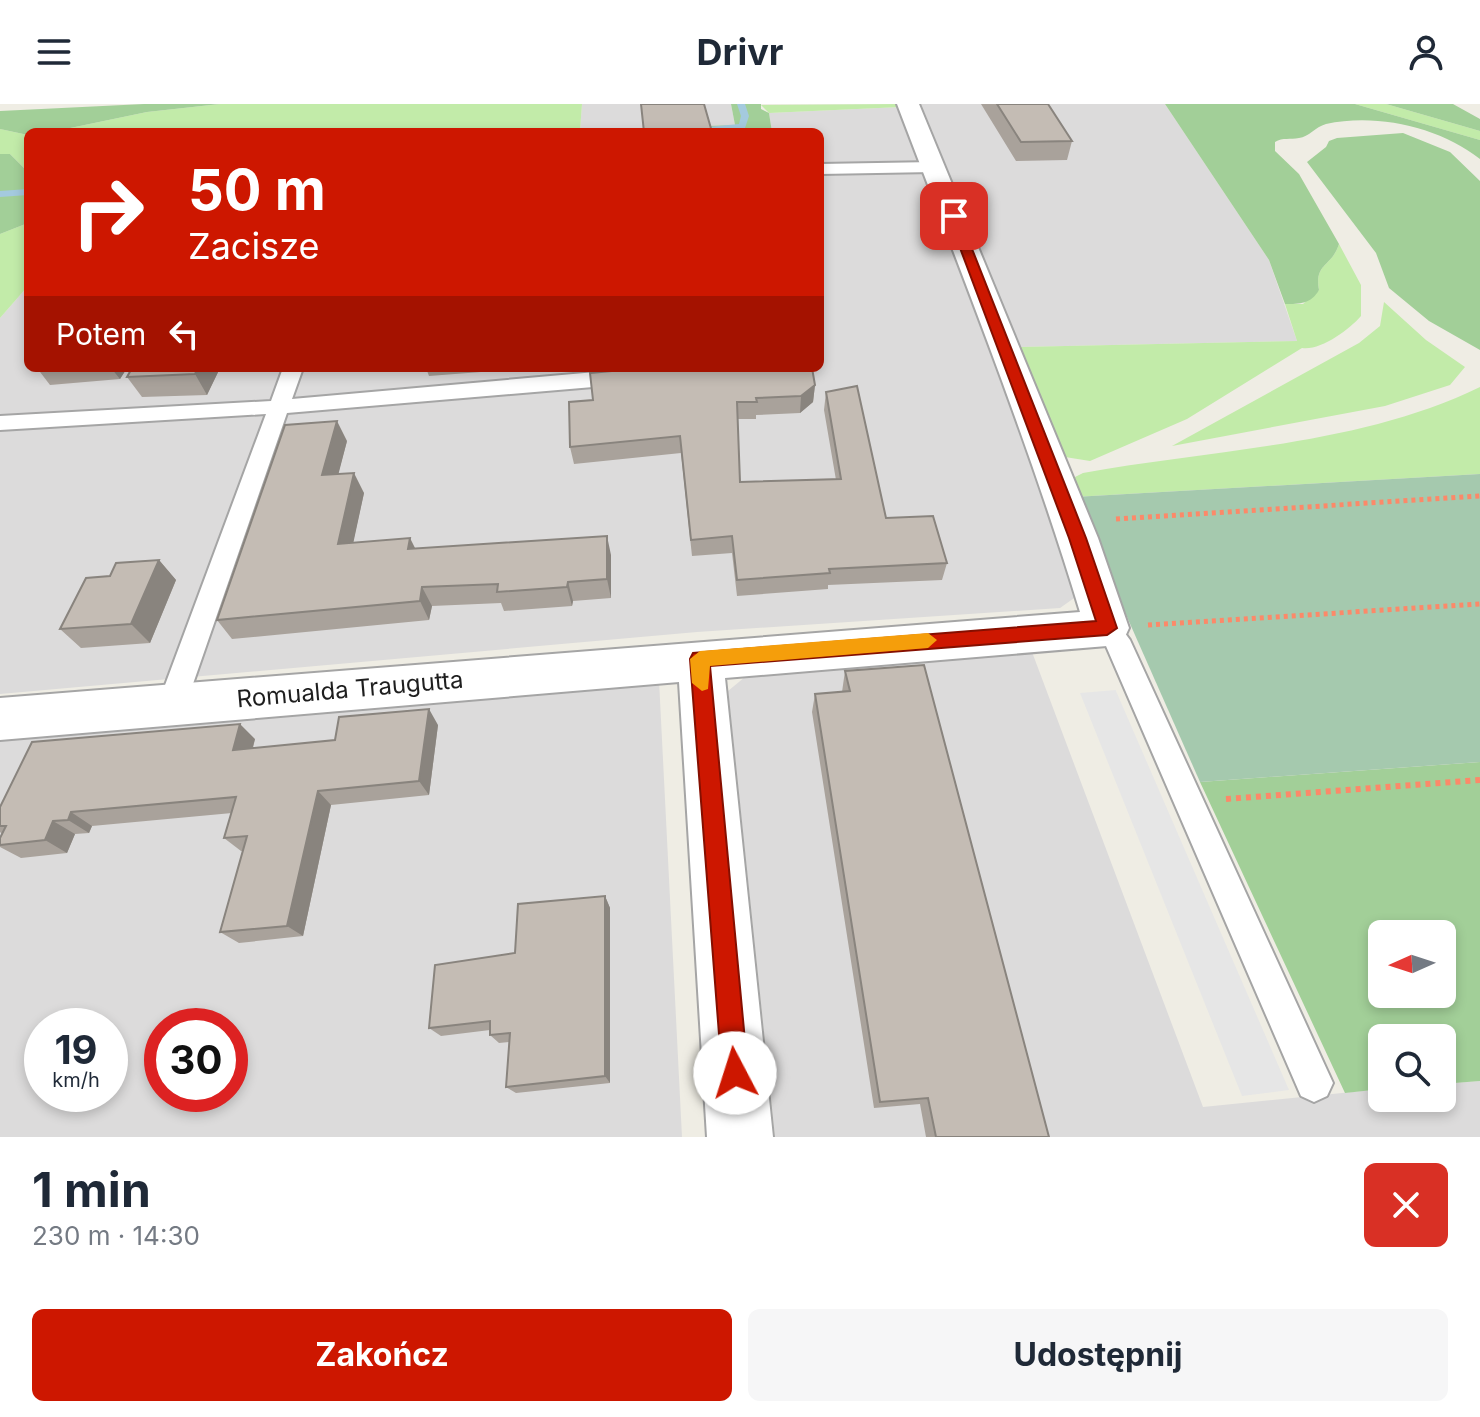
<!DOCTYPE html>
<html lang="pl">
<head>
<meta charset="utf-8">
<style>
	body { margin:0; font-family:Inter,sans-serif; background:#f6f6f7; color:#1f2937; height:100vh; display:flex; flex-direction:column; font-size:30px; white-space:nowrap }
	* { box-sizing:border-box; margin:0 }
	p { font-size:26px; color:#747a83 }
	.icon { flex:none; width:44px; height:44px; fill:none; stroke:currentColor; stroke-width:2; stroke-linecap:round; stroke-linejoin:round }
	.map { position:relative; height:1033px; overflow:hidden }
	.sheet { display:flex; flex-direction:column; background:#fff; flex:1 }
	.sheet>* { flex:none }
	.guide { position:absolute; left:24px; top:24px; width:800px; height:244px; border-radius:12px; box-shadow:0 4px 12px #0003; background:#cd1700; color:#fff; overflow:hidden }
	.needle { width:52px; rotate:267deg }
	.fabs { position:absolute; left:1368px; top:816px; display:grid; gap:16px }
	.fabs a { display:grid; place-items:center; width:88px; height:88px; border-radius:12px; background:#fff; box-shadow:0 4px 12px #0003; font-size:40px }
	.speed { position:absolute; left:24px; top:904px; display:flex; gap:16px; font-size:40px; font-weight:700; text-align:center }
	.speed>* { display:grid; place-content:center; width:104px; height:104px; border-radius:50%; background:#fff; box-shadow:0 4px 12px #0003; line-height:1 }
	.speed small { font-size:20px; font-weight:400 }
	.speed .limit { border:12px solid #d22; background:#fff; color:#111 }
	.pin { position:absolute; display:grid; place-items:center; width:68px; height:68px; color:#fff; margin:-34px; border-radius:16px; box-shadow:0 4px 12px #0006 }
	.me { position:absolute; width:88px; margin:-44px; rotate:355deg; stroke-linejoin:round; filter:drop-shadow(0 0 6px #0008) }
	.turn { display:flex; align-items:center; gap:28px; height:168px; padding:0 32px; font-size:36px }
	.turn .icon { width:104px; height:104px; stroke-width:2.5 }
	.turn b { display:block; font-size:56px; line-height:68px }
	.then { display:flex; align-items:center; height:76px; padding:0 32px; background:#0003; gap:16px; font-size:30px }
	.round { display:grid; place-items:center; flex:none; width:84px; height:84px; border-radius:12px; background:#f6f6f7 }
	.summary { display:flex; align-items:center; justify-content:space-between; height:136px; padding:0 32px }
	h1 { font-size:48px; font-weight:700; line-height:60px }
	.button { display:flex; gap:16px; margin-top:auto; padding:16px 32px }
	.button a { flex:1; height:92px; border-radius:12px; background:#cd1700; color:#fff; font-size:32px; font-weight:700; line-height:92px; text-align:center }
	.button a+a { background:#f6f6f7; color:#1f2937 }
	header { display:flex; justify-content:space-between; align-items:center; height:104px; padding:0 32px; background:#fff; font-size:36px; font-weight:700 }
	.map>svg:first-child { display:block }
	.residential { fill:#dcdbdb; fill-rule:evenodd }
	.grass { fill:#c2eba9 }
	.forest { fill:#a2cf98; fill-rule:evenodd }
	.cemetery { fill:#a5c9ae }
	.parking { fill:#e6e6e6 }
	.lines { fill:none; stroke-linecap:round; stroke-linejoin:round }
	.stream { fill:#a4cade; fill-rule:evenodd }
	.lane-casing { stroke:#a5a5a5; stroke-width:4 }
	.street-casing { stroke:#a5a5a5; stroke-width:4 }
	.path-far1 { stroke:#fc8969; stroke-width:5; stroke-dasharray:4 4; stroke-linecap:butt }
	.path { stroke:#fc8969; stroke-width:6; stroke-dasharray:5 5; stroke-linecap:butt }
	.lane { fill:#fff; fill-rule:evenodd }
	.street { fill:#fff; fill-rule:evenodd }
	.wall { fill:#a9a29b }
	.shaded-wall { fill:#89847e }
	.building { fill:#c4bcb4; stroke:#89847e; stroke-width:2 }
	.route { fill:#cd1700; stroke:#850f00; stroke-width:2 }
	.slow { fill:#f59e0b }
	.labels { text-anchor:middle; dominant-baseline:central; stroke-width:6; stroke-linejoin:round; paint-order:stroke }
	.street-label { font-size:24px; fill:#1e1e1e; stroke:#fff }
</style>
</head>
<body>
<header><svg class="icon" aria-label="menu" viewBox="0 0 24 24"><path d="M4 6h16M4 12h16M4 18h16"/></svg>Drivr<svg class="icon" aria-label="person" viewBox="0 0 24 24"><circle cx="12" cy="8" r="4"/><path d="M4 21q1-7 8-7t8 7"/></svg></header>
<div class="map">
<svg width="1480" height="1033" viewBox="0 0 1480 1033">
	<rect width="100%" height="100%" fill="#efede4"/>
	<path class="residential" d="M582,0H731L735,21L580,27Z
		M921,0H1165L1269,156L1297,237L1020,243Z
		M901,3L1072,469L1077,492L1060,504L697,528L0,590V214L28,182V264H820V28H772L769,9Z
		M1032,548L1203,1003L1382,985V994H1442V980L1480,977V1033H775L728,587L751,568Z
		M659,576L682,1033H0V635ZM42,922H110V990H42ZM162,922H230V990H162Z"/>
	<path class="grass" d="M220,0H582L580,27L51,28L147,8Z
		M900,0L901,3L769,9L761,1Z
		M1355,0H1386L1480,27V36Z
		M0,25L28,31V68L10,50H0Z
		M28,119V182L0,214V130Z
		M1339,140L1361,181V212C1349,226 1320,247 1302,244L1187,315L1090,357L1065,353L1020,243L1297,237L1285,200H1303L1319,186C1314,159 1332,163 1339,140Z
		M1384,198L1426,236L1465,263L1450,281L1385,302L1172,342L1359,239L1380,222Z
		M1480,283V370L1074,393L1071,375L1083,369C1214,345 1359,342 1480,283Z"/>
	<path class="forest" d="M144,0H220L147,8L51,28H28V31L0,25V7Z
		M731,0H761V5L769,9L772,28H541L735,21Z
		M1165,0H1355L1480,36V55C1439,23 1377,9 1326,20C1315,23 1309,33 1299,34C1290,36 1283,33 1275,38V47L1299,70L1339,140C1332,163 1314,159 1319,186C1311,200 1300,200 1285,200L1269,156Z
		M1386,0H1453L1480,15V27Z
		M1403,29L1450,48L1480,77V246L1429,217L1389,184L1376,149L1307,58L1326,43L1329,37L1337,34Z
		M0,50H10L28,68V119L0,130Z
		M1480,658V977L1442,980V934H1382V985L1345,989L1200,678ZM1442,830V890H1382V830Z"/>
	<path class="cemetery" d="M1480,370V658L1200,678L1074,393Z"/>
	<path class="parking" d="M1116,586V587L1289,986L1242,992L1080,589Z"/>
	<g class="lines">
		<path class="stream" d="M737,0H745L749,12L745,24L702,28H673L677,26L739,20L741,12Z
			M28,85V91L0,93V87Z"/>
		<defs>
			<path id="lane" d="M820,60L934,58L942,63L934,68L820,70Z
				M283,264H303L292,295L641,264H661L662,272L652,278L287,309L186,600L182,609L172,612L162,609L158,600L266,310L0,326V312L271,297Z
				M1107,513L1116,517L1130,536L1327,966L1333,979L1327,992L1314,998L1301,992L1106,542L1094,524L1098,517Z"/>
			<path id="street" d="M897,0H919L1098,434L1129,524L1123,537L1107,542L725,574L773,1033H707L679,578L0,636V594L1080,508C1028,336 961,168 897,0Z"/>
		</defs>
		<use href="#lane" class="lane-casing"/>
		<use href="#street" class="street-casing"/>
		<path class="path-far1" d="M1116,415L1480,392
			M1148,521L1480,500"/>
		<path class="path" d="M1226,695L1480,676"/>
		<use href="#lane" class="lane"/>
		<use href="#street" class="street"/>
	</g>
	<path class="wall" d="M981,0H1048L1072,37L1067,56L1016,57Z
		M37,264H127L120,275L50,281Z
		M132,264H220L207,291L142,293L127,273Z
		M426,264H481V268L429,272Z
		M815,281L813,298L800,309L756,311V315H738L740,378L836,376L824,306L826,288L886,414L947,459L942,476L828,481V485L737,492L732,449L692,452L681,349L574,360L570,343L593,296Z
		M347,337L338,370L364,389L353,438L415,444L611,451V494L573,497L572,502L504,507L501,499L432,502L429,516L232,535L217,516Z
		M159,456L176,476L150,539L81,544L60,525L110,472Z
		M845,567L1049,1033H926L920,1000L874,1004L812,608L815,590L842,588Z
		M438,621L429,691L331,701L303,832L239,839L220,828L243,747H241L224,734L232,709L92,722L89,729L75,730L67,749L21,754L0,743V734L2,730L0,728V703L255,635L253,644L335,636Z
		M605,792L610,804V979L516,989L506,983L509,938L499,939L490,931V926L441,932L429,924L515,849Z"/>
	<path class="shaded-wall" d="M111,264H127L120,275Z
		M198,264H220L207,291L195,270Z
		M815,281L813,298L800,309L801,292Z
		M337,317L347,337L333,391L322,371Z
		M354,369L364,389L349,459L338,440Z
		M607,432L611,451V494L607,475Z
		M410,434L420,454L408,445Z
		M159,456L176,476L150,539L131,520Z
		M568,478L573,497L572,502L567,483Z
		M422,483L432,502L429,516L420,497Z
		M429,605L438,621L429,691L419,677Z
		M240,620L255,635L248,660L233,646Z
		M318,687L331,701L303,832L287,822Z
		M71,708L92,722L89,729L68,716Z
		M53,717L75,730L67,749L45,736Z
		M605,792L610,804V979L605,972Z"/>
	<path class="building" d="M641,0H704L712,28H644Z
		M997,0H1048L1072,37L1021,38Z
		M132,264H198L195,270L127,273Z
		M645,264H812L815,281L801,292L756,294L757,298H737L740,378L841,375L826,288L857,282L886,414L933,412L947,459L829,465L830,469L737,476L732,432L691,436L680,332L570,343L569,298L593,296L590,269Z
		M337,317L322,371L354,369L338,440L410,434L408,445L607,432V475L568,478L567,483L497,488L498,480L422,483L420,497L217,516L285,321Z
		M159,456L131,520L60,525L86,474L110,472L116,459Z
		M924,561L1049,1033H936L928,994L880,998L815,590L850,587L845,567Z
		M429,605L419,677L318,687L287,822L220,828L247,732L224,734L236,693L71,708L68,716L53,717L45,736L0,741V734L6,722H0V703L32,638L240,620L233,646L335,636L339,613Z
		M605,792V972L506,983L510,929L490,931V917L429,924L435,861L515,849L518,800Z"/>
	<path class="route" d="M954,108L959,112L1086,434L1117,524L1107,531L710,562L748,969L744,978L735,982L725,978L722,969L690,555L693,549L1096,517L1069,434L948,112Z"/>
	<path class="slow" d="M928,529L937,536L928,544L710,562L708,585L702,587L692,579L690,555L700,547Z"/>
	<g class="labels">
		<g class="street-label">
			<text transform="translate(350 585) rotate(-5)">Romualda Traugutta</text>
		</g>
	</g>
</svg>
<div class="fabs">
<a><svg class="needle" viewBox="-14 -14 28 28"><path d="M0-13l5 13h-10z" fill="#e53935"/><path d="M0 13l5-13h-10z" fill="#747a83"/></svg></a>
<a><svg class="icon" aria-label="search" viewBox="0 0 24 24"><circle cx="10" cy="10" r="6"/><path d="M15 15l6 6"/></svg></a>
</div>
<div class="speed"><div>19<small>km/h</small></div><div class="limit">30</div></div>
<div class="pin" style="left:954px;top:112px;background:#d93025"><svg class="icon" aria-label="arrive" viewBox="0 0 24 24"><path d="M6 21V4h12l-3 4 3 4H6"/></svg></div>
<svg class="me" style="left:735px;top:969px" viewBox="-20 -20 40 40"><circle r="19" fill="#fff"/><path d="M0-13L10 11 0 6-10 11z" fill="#cd1700"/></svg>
<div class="guide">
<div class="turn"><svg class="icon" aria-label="right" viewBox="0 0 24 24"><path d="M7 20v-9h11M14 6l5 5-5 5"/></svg><div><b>50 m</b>Zacisze</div></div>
<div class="then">Potem<svg class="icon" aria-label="left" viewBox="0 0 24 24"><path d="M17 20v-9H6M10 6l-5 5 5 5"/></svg></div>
</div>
</div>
<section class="sheet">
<div class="summary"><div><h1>1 min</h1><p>230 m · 14:30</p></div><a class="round" style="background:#d93025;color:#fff"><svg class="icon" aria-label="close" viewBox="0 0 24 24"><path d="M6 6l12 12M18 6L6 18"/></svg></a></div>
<div class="button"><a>Zakończ</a><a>Udostępnij</a></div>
</section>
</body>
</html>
